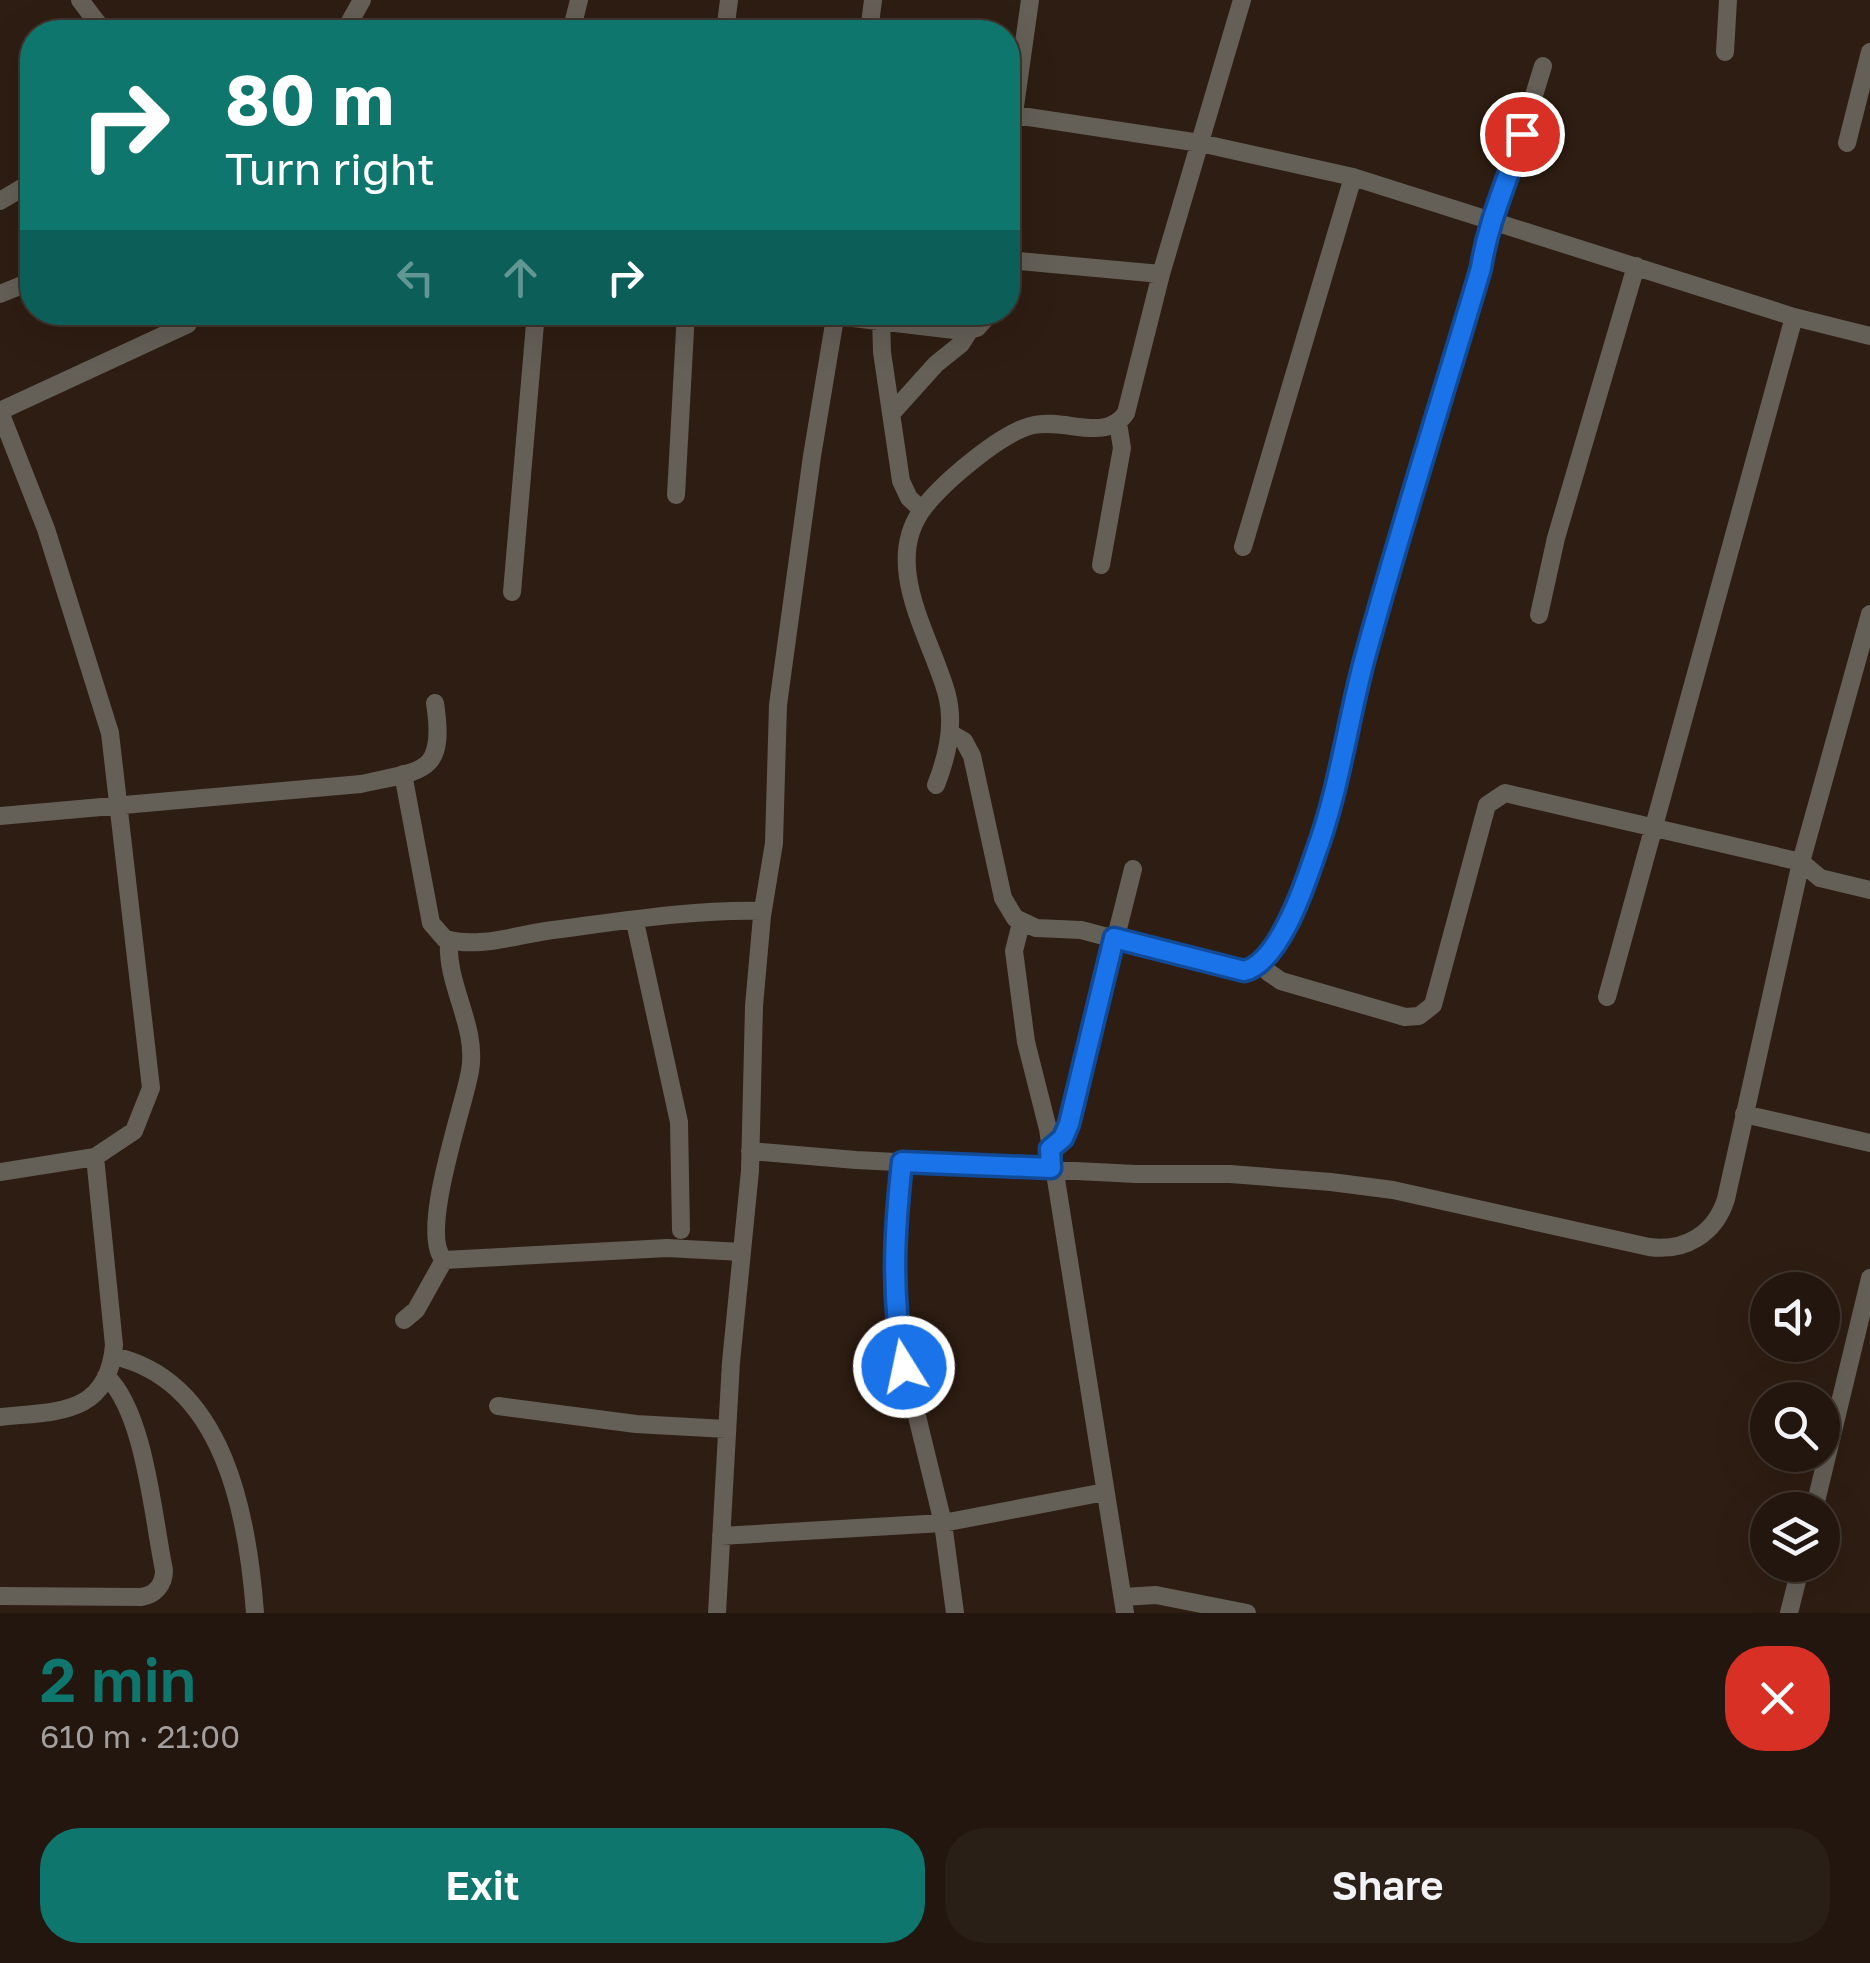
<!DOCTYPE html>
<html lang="en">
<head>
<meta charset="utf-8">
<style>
	body { margin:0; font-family:"Golos Text",sans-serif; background:#2a1f17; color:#f1f3f6; height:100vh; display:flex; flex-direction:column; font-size:38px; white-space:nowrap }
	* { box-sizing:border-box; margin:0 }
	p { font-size:32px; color:#a29f9e }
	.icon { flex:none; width:55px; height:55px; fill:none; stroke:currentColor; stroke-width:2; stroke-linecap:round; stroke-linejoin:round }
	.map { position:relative; height:1613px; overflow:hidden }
	.drawer { display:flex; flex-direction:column; background:#22160e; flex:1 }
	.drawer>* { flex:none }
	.top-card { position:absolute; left:20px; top:20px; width:1000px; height:305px; border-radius:40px; box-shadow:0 10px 40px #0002,0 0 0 2px #3f352e; background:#0f766e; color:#fff; overflow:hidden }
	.fabs { position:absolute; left:1750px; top:1272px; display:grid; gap:20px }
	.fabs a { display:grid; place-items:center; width:90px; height:90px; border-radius:50%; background:#22160e; box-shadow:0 10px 40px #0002,0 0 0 2px #3f352e; font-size:50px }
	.pin { position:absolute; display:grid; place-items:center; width:85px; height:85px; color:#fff; margin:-42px; border:5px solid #fff; border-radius:50%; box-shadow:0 2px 10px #0007 }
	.me { position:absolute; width:110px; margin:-55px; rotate:350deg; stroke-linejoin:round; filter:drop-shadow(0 0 8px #0008) }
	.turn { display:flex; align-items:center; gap:35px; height:210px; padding:0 40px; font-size:45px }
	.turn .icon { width:130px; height:130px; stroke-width:2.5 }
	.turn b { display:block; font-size:70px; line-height:85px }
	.lanes { display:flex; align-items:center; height:95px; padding:0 40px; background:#0003; justify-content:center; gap:50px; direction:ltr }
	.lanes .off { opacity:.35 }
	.round { display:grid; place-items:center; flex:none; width:105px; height:105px; border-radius:40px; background:#2a1f17 }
	.overview { display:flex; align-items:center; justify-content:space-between; height:170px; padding:0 40px }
	h1 { font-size:60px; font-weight:600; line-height:75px; color:#0f766e }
	.primary-button { display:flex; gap:20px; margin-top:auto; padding:20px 40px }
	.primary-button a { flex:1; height:115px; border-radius:40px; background:#0f766e; color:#fff; font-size:40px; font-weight:600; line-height:115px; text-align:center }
	.primary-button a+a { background:#2a1f17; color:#f1f3f6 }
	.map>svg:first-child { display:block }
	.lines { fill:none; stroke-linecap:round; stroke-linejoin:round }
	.street { stroke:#645f57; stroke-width:18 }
	.route-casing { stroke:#114b97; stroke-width:25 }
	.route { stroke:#1a73e8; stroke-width:18 }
</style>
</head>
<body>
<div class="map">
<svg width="1870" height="1613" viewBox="0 0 1870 1613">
	<rect width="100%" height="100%" fill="#2e1d12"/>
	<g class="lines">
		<path class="street" d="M80,0L102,29
			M344,32L362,0
			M571,32L579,0
			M725,32L729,0
			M869,32L873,0
			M1725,52L1728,0
			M1008,114L1200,143L1353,177L1794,317L1870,336
			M1847,143L1870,52
			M1008,156L1030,0
			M0,201L32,182
			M1008,260L1161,274
			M0,294L32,281
			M836,316L963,331L977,328L991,312
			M881,318L882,352L901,481L909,498L922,510
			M0,411L188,324
			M0,412L46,529L110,733L151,1088L134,1131L95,1157L0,1172
			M891,414L936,364L961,344L970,330
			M676,495L686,312
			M1243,547L1353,177
			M1101,565L1122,448L1118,423
			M512,592L536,312
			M1539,615L1556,538L1636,266
			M950,733L964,741L972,756L1003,898L1015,918L1036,928L1081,930L1237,971L1263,963C1323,893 1340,750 1364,662C1400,530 1442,399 1481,268L1488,221L1501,202L1543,66
			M403,774L431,923L445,939C480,949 519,934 553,930C622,921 694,909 763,911
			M936,785C947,757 955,725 947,695C932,638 879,563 925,506C945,481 1003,431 1034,425C1065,418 1106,443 1126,413L1161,274L1242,0
			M0,816L361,784C423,770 446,775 435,703
			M635,922L679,1122L681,1230
			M1021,923L1014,951L1026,1042L1048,1129L1125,1613
			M1263,963L1268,972L1281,981L1405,1017L1419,1016L1433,1005L1487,805L1505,793L1801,862L1820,878L1870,890
			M1607,997L1794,317
			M1744,1114L1870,1143
			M1050,1149L1063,1137L1069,1124L1133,869
			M750,1151L856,1160L1136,1174H1230L1331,1182L1393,1190L1649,1247C1685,1252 1715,1234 1726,1199L1801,862L1870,614
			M902,1162L892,1256L895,1306L905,1367L943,1523L955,1613
			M444,1260C418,1234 464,1107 470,1071C478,1026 446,986 449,941
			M444,1260L667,1248L742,1252
			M404,1320L416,1310L444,1260
			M113,1356C225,1380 248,1518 255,1613
			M498,1406L636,1424L726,1429
			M0,1417C54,1411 108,1417 114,1345L95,1157
			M1814,1510L1870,1278
			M721,1536L943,1523L1105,1492
			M0,1596L141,1597C155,1595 164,1585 164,1570C153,1518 145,1412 106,1376
			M1123,1597L1156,1595L1247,1613
			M717,1613L731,1362L750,1171L754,1006L762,916L774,843L778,705L812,456L836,312
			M1789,1613L1801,1565"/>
	</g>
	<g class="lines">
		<defs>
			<path id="route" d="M904,1367C891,1294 894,1235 902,1162L1051,1168L1050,1149L1063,1138L1069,1124L1114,938L1244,971C1279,963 1305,885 1316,852C1339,790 1347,725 1364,661C1400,529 1442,399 1481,268C1488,221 1508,180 1522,134"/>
		</defs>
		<use href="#route" class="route-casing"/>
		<use href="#route" class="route"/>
	</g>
</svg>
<div class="fabs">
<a><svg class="icon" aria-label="sound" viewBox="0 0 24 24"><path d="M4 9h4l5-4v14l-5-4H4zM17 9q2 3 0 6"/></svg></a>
<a><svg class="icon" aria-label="search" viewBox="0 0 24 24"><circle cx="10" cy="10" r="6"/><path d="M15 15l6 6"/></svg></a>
<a><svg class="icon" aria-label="layers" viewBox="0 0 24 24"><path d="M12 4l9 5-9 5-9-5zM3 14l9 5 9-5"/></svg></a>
</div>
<div class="pin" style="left:1522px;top:134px;background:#d93025"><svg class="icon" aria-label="arrive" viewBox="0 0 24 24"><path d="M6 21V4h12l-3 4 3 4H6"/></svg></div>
<svg class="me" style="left:904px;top:1367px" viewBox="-20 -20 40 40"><circle r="17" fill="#1a73e8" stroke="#fff" stroke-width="3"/><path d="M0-11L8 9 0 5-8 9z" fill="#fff"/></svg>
<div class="top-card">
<div class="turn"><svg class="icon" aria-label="right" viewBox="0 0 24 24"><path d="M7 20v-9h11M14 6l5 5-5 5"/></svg><div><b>80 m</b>Turn right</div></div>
<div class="lanes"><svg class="icon off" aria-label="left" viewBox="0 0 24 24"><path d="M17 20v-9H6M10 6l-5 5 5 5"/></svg><svg class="icon off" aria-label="ahead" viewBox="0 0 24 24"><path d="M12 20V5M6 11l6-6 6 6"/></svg><svg class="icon" aria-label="right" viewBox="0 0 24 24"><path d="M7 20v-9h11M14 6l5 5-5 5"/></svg></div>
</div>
</div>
<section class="drawer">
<div class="overview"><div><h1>2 min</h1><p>610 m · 21:00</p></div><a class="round" style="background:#d93025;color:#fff"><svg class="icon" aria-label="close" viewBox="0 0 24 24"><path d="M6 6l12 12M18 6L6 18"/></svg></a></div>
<div class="primary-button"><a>Exit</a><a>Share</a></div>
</section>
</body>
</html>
